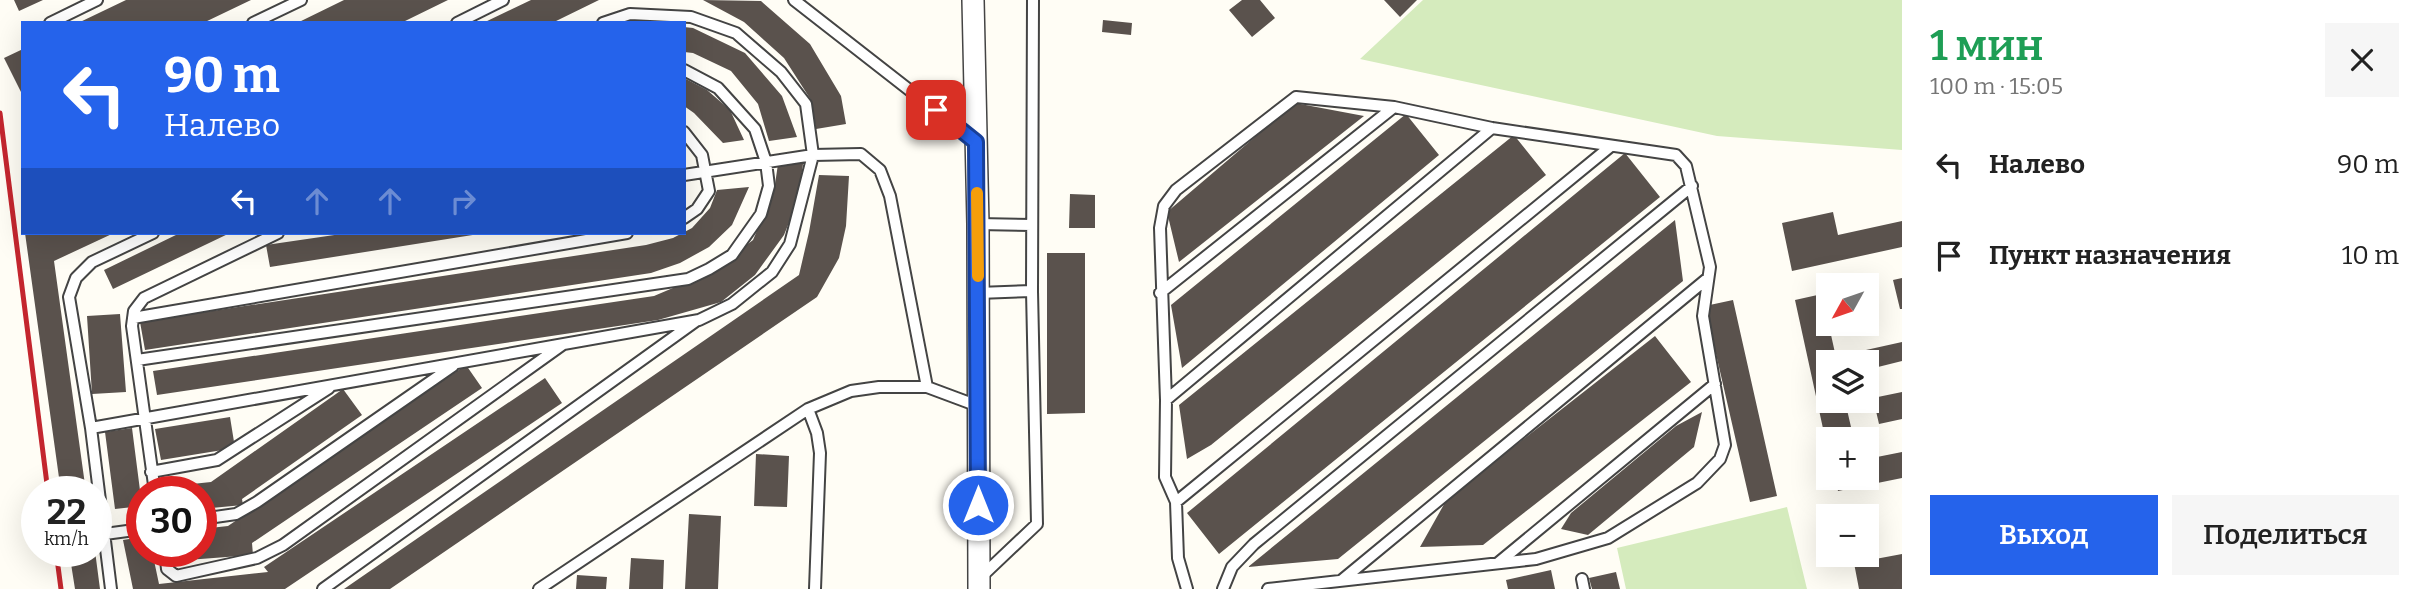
<!DOCTYPE html>
<html lang="ru">
<head>
<meta charset="utf-8">
<style>
	body { margin:0; font-family:Bitter,serif; background:#f6f6f6; color:#222; height:100vh; display:flex; flex-direction:column; font-size:26px; white-space:nowrap }
	* { box-sizing:border-box; margin:0 }
	p { font-size:23px; color:#767676 }
	.icon { flex:none; width:38px; height:38px; fill:none; stroke:currentColor; stroke-width:2; stroke-linecap:round; stroke-linejoin:round }
	.map { position:relative; flex:1; overflow:hidden }
	.sheet { display:flex; flex-direction:column; background:#fff; width:525px }
	.sheet>* { flex:none }
	.banner { position:absolute; left:21px; top:21px; width:665px; height:214px; border-radius:0px; box-shadow:0 7px 28px #0002; background:#2563eb; color:#fff; overflow:hidden }
	.needle { width:46px; rotate:230deg }
	.controls { position:absolute; left:1816px; top:273px; display:grid; gap:14px }
	.controls a { display:grid; place-items:center; width:63px; height:63px; border-radius:0px; background:#fff; box-shadow:0 7px 28px #0002; font-size:35px }
	.speed { position:absolute; left:21px; top:476px; display:flex; gap:14px; font-size:35px; font-weight:700; text-align:center }
	.speed>* { display:grid; place-content:center; width:91px; height:91px; border-radius:50%; background:#fff; box-shadow:0 7px 28px #0002; line-height:1 }
	.speed small { font-size:18px; font-weight:400 }
	.speed .limit { border:10px solid #d22; background:#fff; color:#111 }
	.pin { position:absolute; display:grid; place-items:center; width:60px; height:60px; color:#fff; margin:-30px; border-radius:14px; box-shadow:0 4px 10px #0006 }
	.me { position:absolute; width:77px; margin:-38px; rotate:0deg; stroke-linejoin:round; filter:drop-shadow(0 0 5px #0008) }
	.turn { display:flex; align-items:center; gap:24px; height:147px; padding:0 28px; font-size:32px }
	.turn .icon { width:91px; height:91px; stroke-width:2.5 }
	.turn b { display:block; font-size:49px; line-height:60px }
	.lanes { display:flex; align-items:center; height:66px; padding:0 28px; background:#0003; justify-content:center; gap:35px; direction:ltr }
	.lanes .off { opacity:.35 }
	.round { display:grid; place-items:center; flex:none; width:74px; height:74px; border-radius:0px; background:#f6f6f6 }
	.summary { display:flex; align-items:center; justify-content:space-between; height:119px; padding:0 28px }
	h1 { font-size:42px; font-weight:600; line-height:52px; color:#1e9e55 }
	.primary-button { display:flex; gap:14px; margin-top:auto; padding:14px 28px }
	.primary-button a { flex:1; height:80px; border-radius:0px; background:#2563eb; color:#fff; font-size:28px; font-weight:600; line-height:80px; text-align:center }
	.primary-button a+a { background:#f6f6f6; color:#222 }
	ul { padding:0; list-style:none }
	li { display:flex; align-items:center; gap:21px; height:91px; padding:0 28px }
	li div { flex:1 }
	li b { display:block; font-size:26px }
	li em { font-style:normal }
	main { display:flex; flex:1; min-height:0 }
	.map>svg:first-child { display:block }
	.green { fill:#d5ebbd }
	.building { fill:#5a524d }
	.lines { fill:none; stroke-linecap:round; stroke-linejoin:round }
	.service-casing { stroke:#444; stroke-width:14 }
	.minor-casing { stroke:#444; stroke-width:24 }
	.service { stroke:#fff; stroke-width:10 }
	.minor { stroke:#fff; stroke-width:21 }
	.rail { stroke:#c4262e; stroke-width:5 }
	.route-casing { stroke:#184099; stroke-width:18 }
	.route { stroke:#2563eb; stroke-width:12 }
	.slow { stroke:#f59e0b; stroke-width:12 }
</style>
</head>
<body>
<main>
<div class="map">
<svg width="1902" height="589" viewBox="0 0 1902 589">
	<rect width="100%" height="100%" fill="#fffdf5"/>
	<path class="green" d="M1423,0H1902V150L1717,136L1360,59Z
		M1787,507L1807,589H1626L1617,548Z"/>
	<path class="building" d="M14,0H43L19,11Z
		M126,0H251L203,23H78Z
		M344,0H448L401,23H297Z
		M531,0H599L552,23H483Z
		M703,0L761,1L810,44L841,96L846,124L816,129L811,100L784,58L744,22Z
		M1242,0H1260L1275,18L1252,37L1229,10Z
		M1384,0H1417L1400,17Z
		M1103,20L1132,23L1131,35L1102,32Z
		M684,27L693,28L745,53L782,96L797,137L769,141L758,104L731,71L693,53L684,52Z
		M23,49V96L4,58Z
		M684,78L707,90L730,110L744,140L723,143L694,113L684,106Z
		M1295,103L1364,116L1179,262L1167,212Z
		M1406,114L1439,155L1182,368L1171,305Z
		M1514,135L1546,175L1211,445L1187,459L1179,405Z
		M1625,153L1660,197L1219,554L1187,513Z
		M778,164H803L798,200L784,235L755,275L721,302L658,320L157,395L153,371L654,296L713,271L753,240L774,191Z
		M819,175L849,176L846,226L839,258L817,297L390,589H344L799,275L809,232Z
		M749,187L732,225L709,247L680,263L651,273L145,350L140,322L646,245L673,238L692,228L710,208L717,190Z
		M1070,194L1095,195V228H1069Z
		M1833,212L1838,235L1902,221V247L1792,271L1782,223Z
		M1675,220L1683,281L1338,559L1248,567Z
		M25,233H114L54,261L86,492H61Z
		M180,233H230L113,289L104,270Z
		M348,233H479V234L270,267L266,245Z
		M1047,253H1085V413L1047,414Z
		M1902,278V309H1900L1893,280Z
		M1822,294L1837,362H1829V401H1845L1851,427L1824,433L1795,300Z
		M1733,300L1777,496L1750,502L1705,306Z
		M120,314L126,392L92,394L87,316Z
		M1655,336L1691,382L1483,545L1420,547L1447,499Z
		M1902,342V361L1870,369L1866,350Z
		M466,365L482,388L252,543L253,555L174,561L173,551H201V529L228,526Z
		M545,378L562,403L285,589H133L123,540L142,537V551H152L159,584L268,572L264,567Z
		M343,389L362,415L242,499L243,505L201,509V492H165L164,487L211,482Z
		M1902,392V419L1879,424L1873,398Z
		M1702,412L1694,447L1588,535L1561,529L1571,513L1676,426Z
		M230,417L235,448L161,460L155,429Z
		M132,428L142,506L115,509L105,432Z
		M1902,452V478L1838,491L1835,478H1867V459Z
		M756,454L789,456L787,507L754,506Z
		M689,514L721,516L718,589H685Z
		M69,551H95L100,589H75Z
		M1902,554V589H1859L1854,563Z
		M631,558L664,560L663,589H629Z
		M1551,570L1555,589H1508L1506,580Z
		M1616,572L1620,589H1592L1589,578Z
		M577,575L607,577L606,589H576Z"/>
	<g class="lines">
		<defs>
			<path id="service" d="M794,0L976,142
				M50,23L97,0
				M253,23L301,0
				M457,23L503,0
				M603,23L630,14L691,17L736,33L781,72L806,104L813,155L684,175
				M684,132L702,155L709,191L697,209L684,218
				M978,224L1032,225
				M978,293L1032,291
				M1160,293L1394,107
				M133,318L627,233
				M137,360L688,279L709,269L732,255L761,214L769,186L766,162L755,129L718,88L684,70
				M1166,400L1492,128
				M808,409L817,433L820,453L815,589
				M91,428L699,320L732,304L772,272L790,244L813,155L861,154L880,170L890,196L927,387L978,406
				M151,472L217,460L329,388
				M155,492L132,326L134,311L144,298L278,233
				M1176,502L1611,146
				M201,519L236,514L257,502L453,366
				M105,534L142,529
				M165,551L167,569L176,576L257,558L283,545L562,345
				M1498,563L1715,384
				M981,577L1037,524L1032,291L1033,0
				M1582,579L1584,589
				M1342,580L1708,278
				M111,589L91,428L69,297L76,278L92,262L153,233
				M323,589L696,321
				M539,589L808,409L851,391L879,387H927
				M1187,589L1178,558L1176,502L1165,477L1166,400L1160,228L1164,206L1176,190L1296,97L1394,107L1492,128L1676,155L1686,166L1710,267L1703,316L1725,445L1720,459L1697,483L1608,538L1536,559L1268,589
				M1223,589L1232,567L1254,544L1692,186"/>
			<path id="minor" d="M973,0L978,224L979,589"/>
		</defs>
		<use href="#service" class="service-casing"/>
		<use href="#minor" class="minor-casing"/>
		<use href="#service" class="service"/>
		<use href="#minor" class="minor"/>
		<path class="rail" d="M0,113L48,492
			M56,551L61,589"/>
	</g>
	<g class="lines">
		<defs>
			<path id="route" d="M936,110L976,142L978,505"/>
		</defs>
		<use href="#route" class="route-casing"/>
		<use href="#route" class="route"/>
		<path class="slow" d="M977,193L978,276"/>
	</g>
</svg>
<div class="controls">
<a><svg class="needle" viewBox="-14 -14 28 28"><path d="M0-13l5 13h-10z" fill="#e53935"/><path d="M0 13l5-13h-10z" fill="#767676"/></svg></a>
<a><svg class="icon" aria-label="layers" viewBox="0 0 24 24"><path d="M12 4l9 5-9 5-9-5zM3 14l9 5 9-5"/></svg></a>
<a>+</a>
<a>−</a>
</div>
<div class="speed"><div>22<small>km/h</small></div><div class="limit">30</div></div>
<div class="pin" style="left:936px;top:110px;background:#d93025"><svg class="icon" aria-label="arrive" viewBox="0 0 24 24"><path d="M6 21V4h12l-3 4 3 4H6"/></svg></div>
<svg class="me" style="left:978px;top:505px" viewBox="-20 -20 40 40"><circle r="17" fill="#2563eb" stroke="#fff" stroke-width="3"/><path d="M0-11L8 9 0 5-8 9z" fill="#fff"/></svg>
<div class="banner">
<div class="turn"><svg class="icon" aria-label="left" viewBox="0 0 24 24"><path d="M17 20v-9H6M10 6l-5 5 5 5"/></svg><div><b>90 m</b>Налево</div></div>
<div class="lanes"><svg class="icon" aria-label="left" viewBox="0 0 24 24"><path d="M17 20v-9H6M10 6l-5 5 5 5"/></svg><svg class="icon off" aria-label="ahead" viewBox="0 0 24 24"><path d="M12 20V5M6 11l6-6 6 6"/></svg><svg class="icon off" aria-label="ahead" viewBox="0 0 24 24"><path d="M12 20V5M6 11l6-6 6 6"/></svg><svg class="icon off" aria-label="right" viewBox="0 0 24 24"><path d="M7 20v-9h11M14 6l5 5-5 5"/></svg></div>
</div>
</div>
<section class="sheet">
<div class="summary"><div><h1>1 мин</h1><p>100 m · 15:05</p></div><a class="round"><svg class="icon" aria-label="close" viewBox="0 0 24 24"><path d="M6 6l12 12M18 6L6 18"/></svg></a></div>
<ul>
<li><svg class="icon" aria-label="left" viewBox="0 0 24 24"><path d="M17 20v-9H6M10 6l-5 5 5 5"/></svg><div><b>Налево</b></div><em>90 m</em></li>
<li><svg class="icon" aria-label="arrive" viewBox="0 0 24 24"><path d="M6 21V4h12l-3 4 3 4H6"/></svg><div><b>Пункт назначения</b></div><em>10 m</em></li>
</ul>
<div class="primary-button"><a>Выход</a><a>Поделиться</a></div>
</section>
</main>
</body>
</html>
